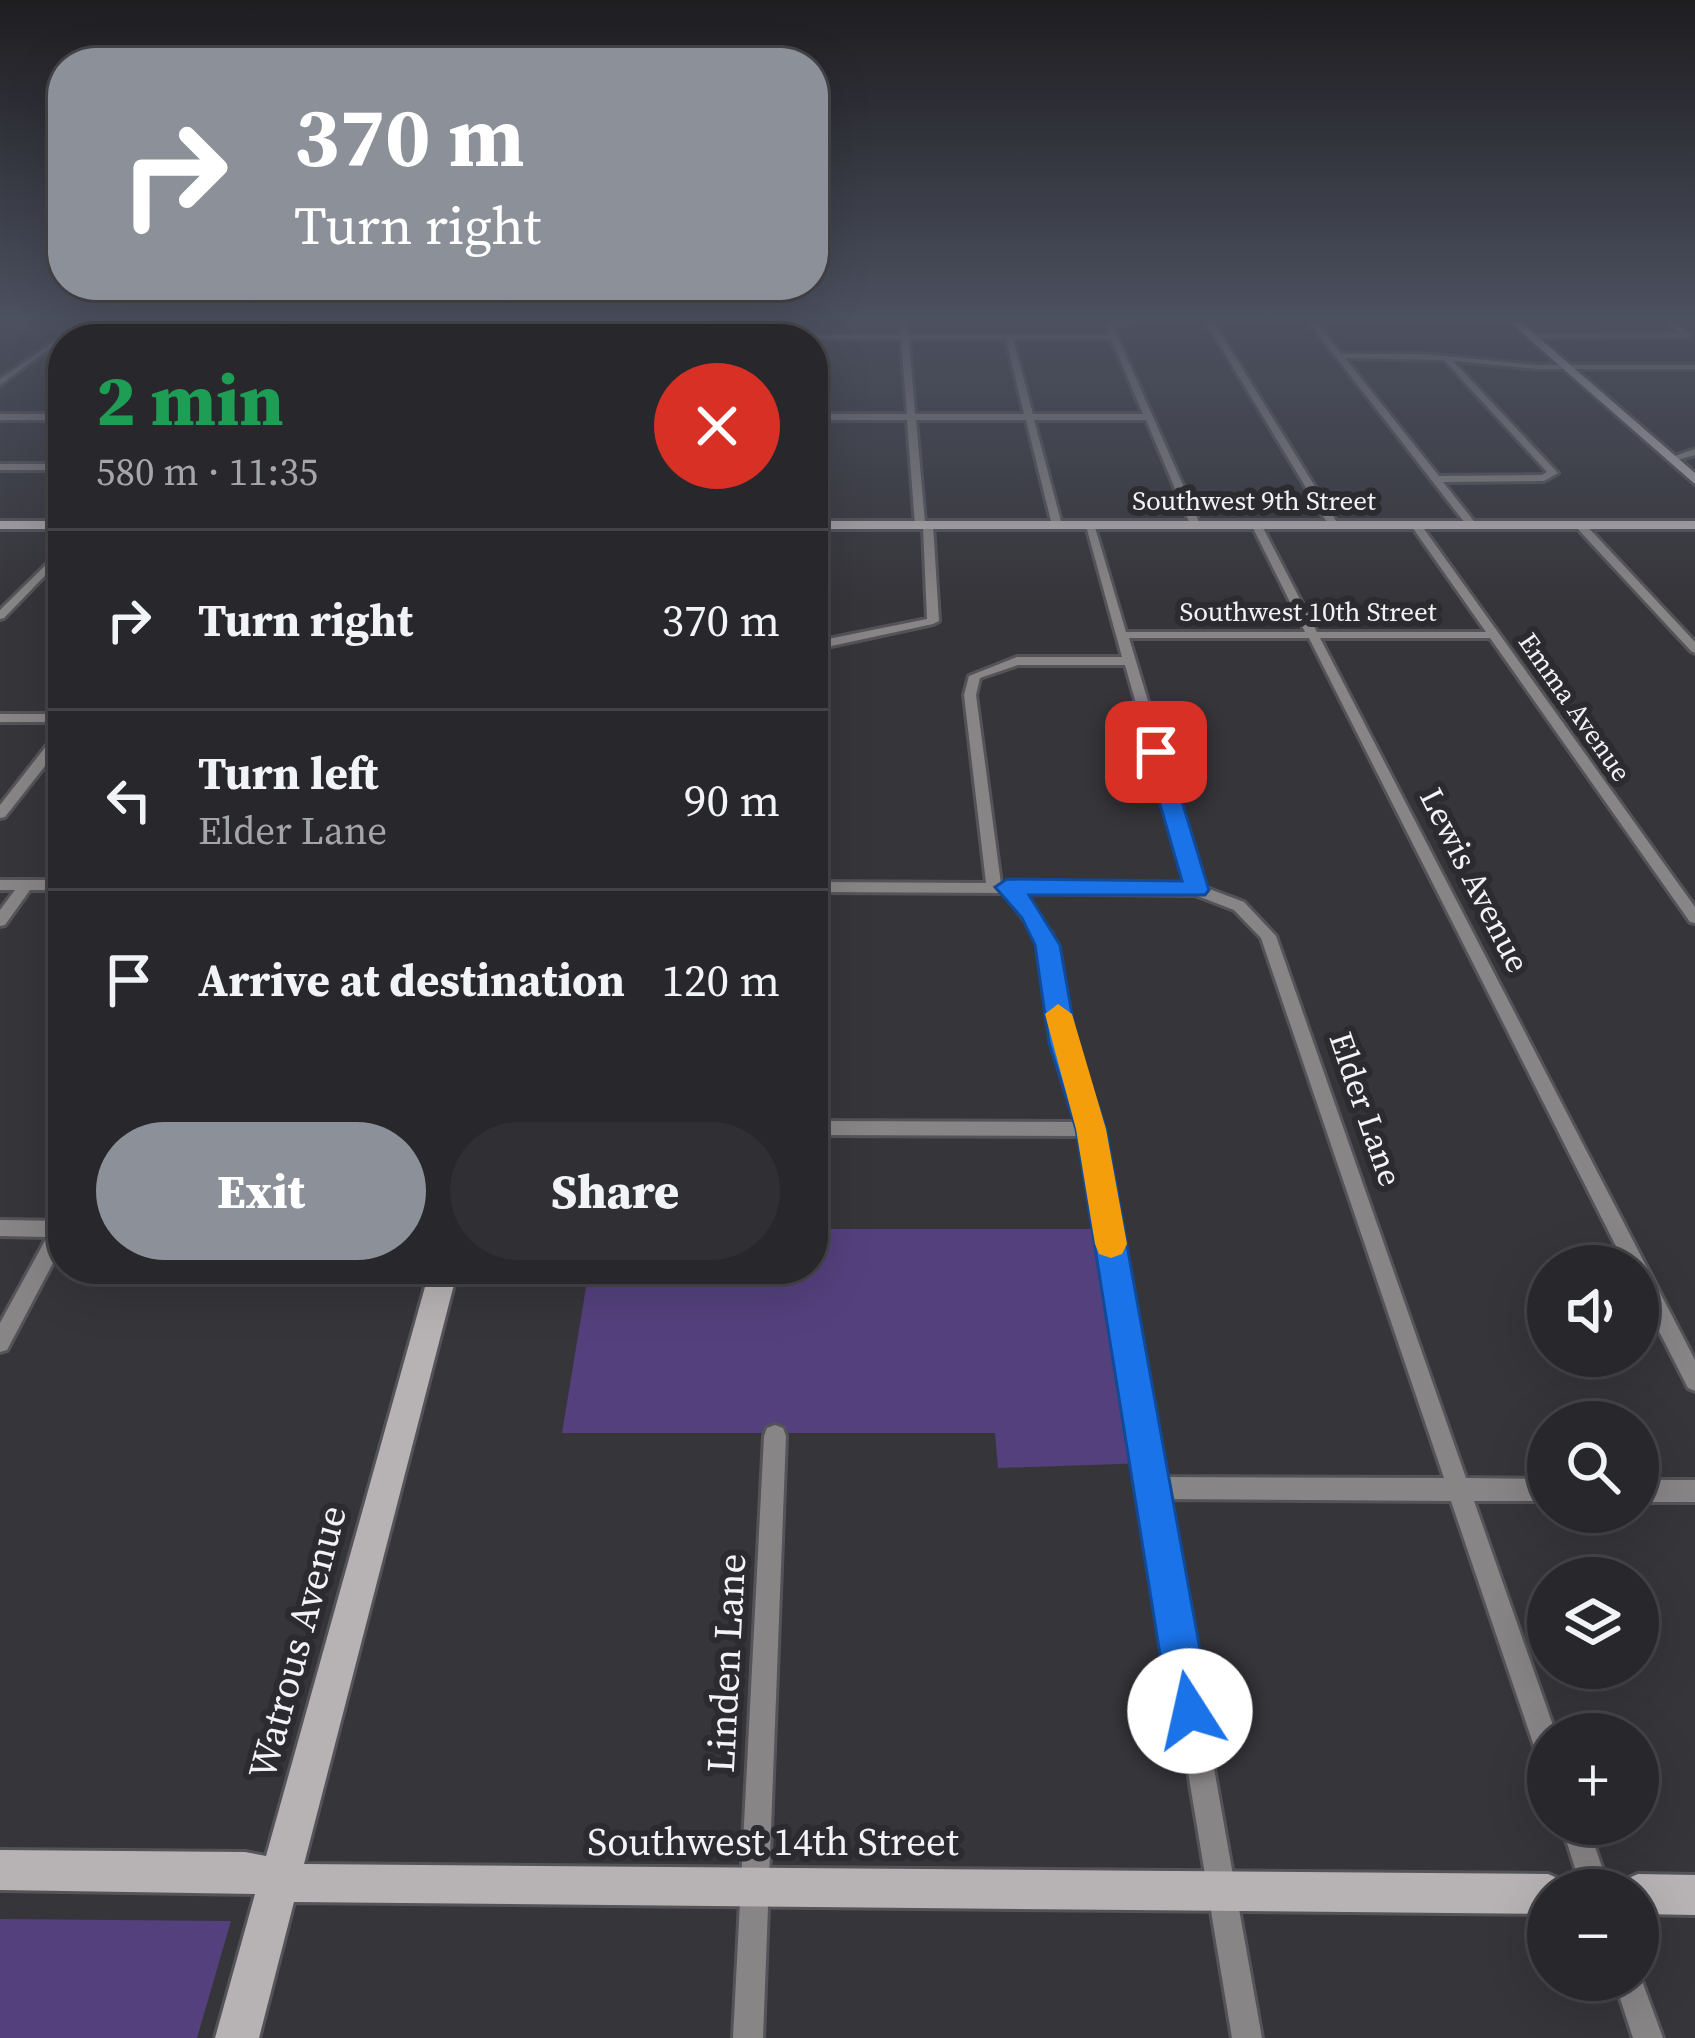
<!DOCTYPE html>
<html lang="en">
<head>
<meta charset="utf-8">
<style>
	body { margin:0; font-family:"Source Serif 4",serif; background:#303034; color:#f1f3f6; height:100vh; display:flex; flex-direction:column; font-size:45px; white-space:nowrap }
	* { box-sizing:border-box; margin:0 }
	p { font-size:39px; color:#a5a6a9 }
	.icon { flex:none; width:66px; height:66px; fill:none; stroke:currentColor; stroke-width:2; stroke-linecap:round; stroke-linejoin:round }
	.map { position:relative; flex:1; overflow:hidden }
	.panel { position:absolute; left:48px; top:324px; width:780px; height:960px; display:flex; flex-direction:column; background:#28282c; border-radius:48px; box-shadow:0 12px 48px #0002,0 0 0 3px #444448 }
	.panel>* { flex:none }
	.top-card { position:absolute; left:48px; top:48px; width:780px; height:252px; border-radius:48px; box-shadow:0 12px 48px #0002,0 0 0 3px #444448; background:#8c9099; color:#fff; overflow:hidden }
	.tools { position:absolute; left:1527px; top:1245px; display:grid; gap:24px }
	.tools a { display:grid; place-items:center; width:132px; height:132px; border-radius:50%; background:#28282c; box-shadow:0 12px 48px #0002,0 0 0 3px #444448; font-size:60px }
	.pin { position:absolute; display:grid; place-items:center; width:102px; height:102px; color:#fff; margin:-51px; border-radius:24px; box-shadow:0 6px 18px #0006 }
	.me { position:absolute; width:132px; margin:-66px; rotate:350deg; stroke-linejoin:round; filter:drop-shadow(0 0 9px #0008) }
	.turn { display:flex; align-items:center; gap:42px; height:252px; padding:0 48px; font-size:54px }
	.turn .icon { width:156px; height:156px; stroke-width:2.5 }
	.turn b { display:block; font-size:84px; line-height:102px }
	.round { display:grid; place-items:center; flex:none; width:126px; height:126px; border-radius:63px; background:#303034 }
	.headline { display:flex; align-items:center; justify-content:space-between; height:204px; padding:0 48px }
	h1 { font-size:72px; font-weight:800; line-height:90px; color:#1e9e55 }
	.primary-button { display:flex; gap:24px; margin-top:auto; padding:24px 48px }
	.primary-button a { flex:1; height:138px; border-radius:72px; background:#8c9099; color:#fff; font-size:48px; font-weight:800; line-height:138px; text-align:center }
	.primary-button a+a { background:#303034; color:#f1f3f6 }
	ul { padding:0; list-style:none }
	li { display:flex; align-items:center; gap:36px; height:180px; padding:0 48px; border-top:3px solid #444448 }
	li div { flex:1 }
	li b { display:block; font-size:45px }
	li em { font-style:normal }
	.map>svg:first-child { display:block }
	.green { fill:#54407d }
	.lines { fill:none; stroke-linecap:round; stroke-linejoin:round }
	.street-casing { stroke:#545358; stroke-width:6 }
	.secondary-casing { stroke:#545358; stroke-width:6 }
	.street { fill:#888586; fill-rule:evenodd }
	.secondary { fill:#b7b2b3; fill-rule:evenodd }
	.route { fill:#1a73e8; stroke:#114b97; stroke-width:3 }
	.slow { fill:#f59e0b }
	.labels { text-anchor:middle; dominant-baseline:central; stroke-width:12; stroke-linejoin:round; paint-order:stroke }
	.far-street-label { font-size:27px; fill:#f3f3f6; stroke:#2c2b30 }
	.street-label { font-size:33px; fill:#f3f3f6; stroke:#2c2b30 }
	.near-street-label { font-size:39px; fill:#f3f3f6; stroke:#2c2b30 }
</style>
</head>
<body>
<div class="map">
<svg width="1695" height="2038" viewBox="0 0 1695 2038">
	<rect width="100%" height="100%" fill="#36353a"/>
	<path class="green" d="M813,1229H1108L1148,1463L998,1468L995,1433H562L589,1269H813Z
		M0,1919L231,1921L197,2038H0Z"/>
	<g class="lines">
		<defs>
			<path id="street" d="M500,316L700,317L704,319L700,321H496L485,339H477L489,321H291L287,319L291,317Z
				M899,316H907L908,335H1109L1105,322L1149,317H1512L1515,321H1316L1341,354H1424L1537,365H1695V369H1537L1453,361L1558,473L1544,481L1443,482L1477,525L1472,528L1468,527L1308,321H1213L1338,524L1333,527L1328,524L1205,321H1149L1113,326L1200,524L1199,526L1190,524L1146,420H1034L1062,525L1057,528L1052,525L1026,420H916L925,523L933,525L939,621L933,624L813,650V642L927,619L923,527L915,525L907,420H813V414H907L901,339L691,337L695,335H901ZM909,339H1006L1024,414H915ZM1013,339H1111L1143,414H1033ZM1345,358L1444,360L1547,472L1542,475L1439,476Z
				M1659,316H1667L1691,335L1687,337L1531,338L1527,336L1531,334L1679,333Z
				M274,334L277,338L63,339L0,385V379L64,335Z
				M0,414H63V420H0Z
				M1695,449V455L1671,462L1666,459Z
				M0,464H63V470H0Z
				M1256,521L1261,524L1317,632H1486L1410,524L1419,522L1695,907V923L1690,922L1490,638H1320L1695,1360V1391L1688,1388L1638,1290V1266H1626L1309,638H1129L1204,887L1244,902L1276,936L1466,1478L1548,1479V1501H1474L1556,1734H1548V1762L1539,1758L1535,1749L1451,1501L1166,1499L1262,2038H1232L1083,1136L813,1135V1121L1080,1122L1055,1043L1036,935L1004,893L813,892V882L986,883L964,695L969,676L1017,657H1122L1085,522L1094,524L1126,632H1305L1251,524ZM1018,665H1125L1188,885L1001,884L976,695L980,678ZM1020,893L1195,895L1234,910L1261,938L1444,1478L1162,1477L1100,1129L1071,1043L1052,934Z
				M1576,523H1584L1695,642V653L1691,651L1576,527Z
				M63,548V557L4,618L0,619V610Z
				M0,714H63V722H0Z
				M63,730V743L5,817L0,818V805L58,731Z
				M0,880H63V890H30L5,925L0,926V910L15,890H0Z
				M0,1220L63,1221V1244L7,1350L0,1352V1323L47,1237L0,1236Z
				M775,1425L783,1428L786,1436L763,2038H733L764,1436L767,1428Z
				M1638,1480H1695V1502H1638Z
				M1561,1824H1587L1610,1890H1582Z
				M1638,1970L1663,2038H1633L1614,1980H1638Z"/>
			<path id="secondary" d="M696,316H706L700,339H688Z
				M1503,316H1514L1695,473V484Z
				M0,521H63V529H0Z
				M813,521H1695V529H813Z
				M430,1269H458L304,1864L1548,1874L1562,1880L1567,1890H1548V1914L294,1902L259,2038H215L255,1894L0,1890V1850L245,1852L266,1856Z
				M1638,1874L1695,1875V1915L1638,1914V1890H1619L1624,1880Z"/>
		</defs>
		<use href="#street" class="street-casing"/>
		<use href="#secondary" class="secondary-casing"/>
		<use href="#street" class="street"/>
		<use href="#secondary" class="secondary"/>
	</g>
	<linearGradient id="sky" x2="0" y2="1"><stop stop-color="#1e1d20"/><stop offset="0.53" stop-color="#4c5160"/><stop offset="1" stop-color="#4c5160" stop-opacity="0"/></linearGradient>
	<rect width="1695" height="601" fill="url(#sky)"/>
	<path class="route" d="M1156,746L1167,752L1209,890L1205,895H1029L1060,945L1077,1043L1106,1129L1211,1711L1205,1725L1190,1732L1175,1725L1169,1711L1076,1129L1049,1043L1035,945L1022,918L995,887L1007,879L1182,881L1145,752Z"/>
	<path class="slow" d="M1058,1004L1072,1014L1106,1129L1127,1244L1122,1254L1111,1258L1099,1254L1095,1244L1076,1129L1045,1014Z"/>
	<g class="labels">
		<g class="far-street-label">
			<text x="1254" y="500">Southwest 9th Street</text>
			<text x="1308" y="611">Southwest 10th Street</text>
			<text transform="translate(1575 707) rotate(55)">Emma Avenue</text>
		</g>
		<g class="street-label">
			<text transform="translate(1475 880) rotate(63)">Lewis Avenue</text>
			<text transform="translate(1366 1109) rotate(71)">Elder Lane</text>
		</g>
		<g class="near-street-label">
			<text transform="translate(297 1642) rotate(-75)">Watrous Avenue</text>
			<text transform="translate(726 1663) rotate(-87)">Linden Lane</text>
			<text x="773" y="1841">Southwest 14th Street</text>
		</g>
	</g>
</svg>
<div class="tools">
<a><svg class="icon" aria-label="sound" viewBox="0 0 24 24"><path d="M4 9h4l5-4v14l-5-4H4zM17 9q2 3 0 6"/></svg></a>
<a><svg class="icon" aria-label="search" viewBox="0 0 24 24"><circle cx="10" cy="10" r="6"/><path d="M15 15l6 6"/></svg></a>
<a><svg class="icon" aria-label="layers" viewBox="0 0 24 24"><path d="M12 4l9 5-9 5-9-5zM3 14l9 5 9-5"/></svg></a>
<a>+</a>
<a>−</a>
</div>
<div class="pin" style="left:1156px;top:752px;background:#d93025"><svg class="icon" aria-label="arrive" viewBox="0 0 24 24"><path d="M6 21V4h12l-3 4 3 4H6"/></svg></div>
<svg class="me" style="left:1190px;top:1711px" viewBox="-20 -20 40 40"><circle r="19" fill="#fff"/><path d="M0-13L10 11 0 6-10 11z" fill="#1a73e8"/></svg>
<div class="top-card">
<div class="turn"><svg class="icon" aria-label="right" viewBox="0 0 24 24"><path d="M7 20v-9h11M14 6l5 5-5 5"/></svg><div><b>370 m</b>Turn right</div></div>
</div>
<section class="panel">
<div class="headline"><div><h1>2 min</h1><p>580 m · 11:35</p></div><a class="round" style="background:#d93025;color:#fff"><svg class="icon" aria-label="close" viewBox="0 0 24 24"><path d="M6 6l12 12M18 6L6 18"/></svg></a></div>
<ul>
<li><svg class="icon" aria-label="right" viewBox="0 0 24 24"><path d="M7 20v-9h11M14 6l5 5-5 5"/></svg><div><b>Turn right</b></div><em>370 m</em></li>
<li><svg class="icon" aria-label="left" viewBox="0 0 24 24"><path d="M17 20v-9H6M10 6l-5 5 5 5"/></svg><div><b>Turn left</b><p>Elder Lane</p></div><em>90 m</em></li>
<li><svg class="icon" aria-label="arrive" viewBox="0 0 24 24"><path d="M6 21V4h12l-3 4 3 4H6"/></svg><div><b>Arrive at destination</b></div><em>120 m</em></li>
</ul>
<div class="primary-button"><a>Exit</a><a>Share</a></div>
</section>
</div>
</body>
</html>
